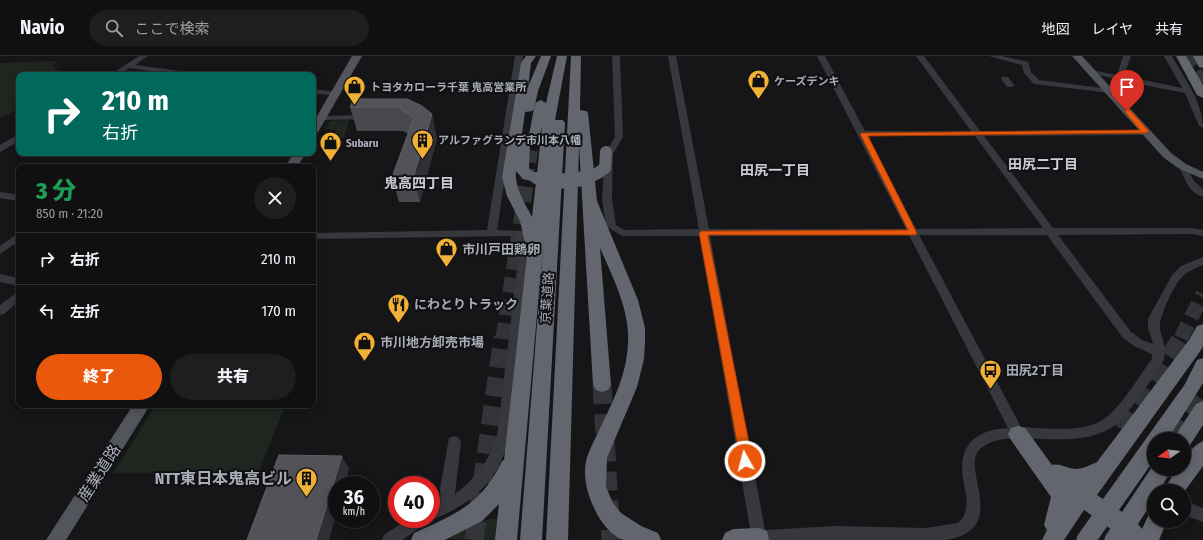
<!DOCTYPE html>
<html lang="ja">
<head>
<meta charset="utf-8">
<style>
	body { margin:0; font-family:"Fira Sans Condensed","Noto Sans JP",sans-serif; background:#1e1e20; color:#f1f3f6; height:100vh; display:flex; flex-direction:column; font-size:15px; white-space:nowrap }
	* { box-sizing:border-box; margin:0 }
	p { font-size:13px; color:#9c9d9f }
	.icon { flex:none; width:22px; height:22px; fill:none; stroke:currentColor; stroke-width:2; stroke-linecap:round; stroke-linejoin:round }
	.map { position:relative; flex:1; overflow:hidden }
	.sheet { position:absolute; left:16px; top:108px; width:300px; height:244px; display:flex; flex-direction:column; background:#101012; border-radius:8px; box-shadow:0 2px 10px #0003,0 0 0 1px #303032 }
	.sheet>* { flex:none }
	.top-card { position:absolute; left:16px; top:16px; width:300px; height:84px; border-radius:8px; box-shadow:0 2px 10px #0003,0 0 0 1px #303032; background:#00695c; color:#fff; overflow:hidden }
	.needle { width:26px; rotate:256deg }
	.fabs { position:absolute; left:1147px; top:376px; display:grid; gap:8px }
	.fabs a { display:grid; place-items:center; width:44px; height:44px; border-radius:50%; background:#101012; box-shadow:0 2px 10px #0003,0 0 0 1px #303032; font-size:20px }
	.speed { position:absolute; left:328px; top:420px; display:flex; gap:8px; font-size:20px; font-weight:700; text-align:center }
	.speed>* { display:grid; place-content:center; width:52px; height:52px; border-radius:50%; background:#101012; box-shadow:0 2px 10px #0003,0 0 0 1px #303032; line-height:1 }
	.speed small { font-size:10px; font-weight:400 }
	.speed .limit { border:6px solid #d22; background:#fff; color:#111 }
	.pin { position:absolute; display:grid; place-items:center; width:34px; height:34px; color:#fff; margin:-41px -17px; border-radius:50% 50% 50% 0; rotate:-45deg; box-shadow:0 0 4px #0007 }
	.pin .icon { rotate:45deg }
	.me { position:absolute; width:44px; margin:-22px; rotate:353deg; stroke-linejoin:round; filter:drop-shadow(0 0 3px #0008) }
	.turn { display:flex; align-items:center; gap:14px; height:84px; padding:0 20px; font-size:18px }
	.turn .icon { width:52px; height:52px; stroke-width:2.5 }
	.turn b { display:block; font-size:28px; line-height:34px }
	.round { display:grid; place-items:center; flex:none; width:42px; height:42px; border-radius:21px; background:#1e1e20 }
	.overview { display:flex; align-items:center; justify-content:space-between; height:68px; padding:0 20px }
	h1 { font-size:24px; font-weight:800; line-height:30px; color:#1e9e55 }
	.primary-button { display:flex; gap:8px; margin-top:auto; padding:8px 20px }
	.primary-button a { flex:1; height:46px; border-radius:24px; background:#ea580c; color:#fff; font-size:16px; font-weight:800; line-height:46px; text-align:center }
	.primary-button a+a { background:#1e1e20; color:#f1f3f6 }
	ul { padding:0; list-style:none }
	li { display:flex; align-items:center; gap:12px; height:52px; padding:0 20px; border-top:1px solid #303032 }
	li div { flex:1 }
	li b { display:block; font-size:15px }
	li em { font-style:normal }
	header { display:flex; align-items:center; gap:24px; box-sizing:border-box; height:56px; padding:0 20px; background:#101012; border-bottom:1px solid #303032 }
	header strong { font-size:19px }
	nav { display:flex; gap:22px; margin-inline-start:auto; font-size:14px }
	.search { width:280px; height:36px; background:#1e1e20; display:flex; align-items:center; gap:10px; box-sizing:border-box; padding:0 14px; border-radius:22px; color:#9c9d9f; font-size:15px }
	.map>svg:first-child { display:block }
	.green { fill:#1e261f }
	.lines { fill:none; stroke-linecap:round; stroke-linejoin:round }
	.highway-tunnel-far2 { stroke:#333438; stroke-width:12; stroke-dasharray:12 6; stroke-linecap:butt }
	.highway-tunnel-far1 { stroke:#333438; stroke-width:15; stroke-dasharray:15 8; stroke-linecap:butt }
	.highway-tunnel { stroke:#333438; stroke-width:19; stroke-dasharray:19 10; stroke-linecap:butt }
	.minor { fill:#37383d; fill-rule:evenodd }
	.major { fill:#53555c; fill-rule:evenodd }
	.highway { fill:#63666e; fill-rule:evenodd }
	.highway-bridge-far2 { stroke:#63666e; stroke-width:12 }
	.highway-bridge-far1 { stroke:#63666e; stroke-width:15 }
	.highway-bridge { stroke:#63666e; stroke-width:19 }
	.wall { fill:#47494d }
	.shaded-wall { fill:#2f3033 }
	.building { fill:#525359; stroke:#5f6168 }
	.route { fill:#ea580c; stroke:#983908 }
	.labels { text-anchor:middle; dominant-baseline:central; stroke-width:4; stroke-linejoin:round; paint-order:stroke }
	.far-poi-label { font-size:11px; font-weight:bold; fill:#a8adb8; stroke:#111113; text-anchor:start }
	.poi-label { font-size:13px; font-weight:bold; fill:#a8adb8; stroke:#111113; text-anchor:start }
	.street-label { font-size:13px; fill:#a8adb8; stroke:#111113 }
	.neighbourhood-label { font-size:14px; font-weight:bold; fill:#c9ccd4; stroke:#111113 }
	.near-street-label { font-size:16px; fill:#a8adb8; stroke:#111113 }
	.near-poi-label { font-size:16px; font-weight:bold; fill:#a8adb8; stroke:#111113; text-anchor:end }
</style>
</head>
<body>
<header>
<strong>Navio</strong>
<div class="search"><svg class="icon" aria-label="search" viewBox="0 0 24 24"><circle cx="10" cy="10" r="6"/><path d="M15 15l6 6"/></svg>ここで検索</div>
<nav><a>地図</a><a>レイヤ</a><a>共有</a></nav>
</header>
<div class="map">
<svg width="1203" height="484" viewBox="0 0 1203 484">
	<rect width="100%" height="100%" fill="#161618"/>
	<path class="green" d="M57,5L52,10H58L54,13L59,14L54,19H19V41L14,45L19,47V52L4,61H0V7Z
		M349,64L344,82H332L336,74L326,73L330,65Z
		M156,349H285L259,416L113,417Z
		M498,462L495,484L451,483C456,471 486,463 498,462Z"/>
	<g class="lines">
		<path class="highway-tunnel-far2" d="M1187,0L1203,28
			M527,124L535,79"/>
		<path class="highway-tunnel-far1" d="M503,282L527,123
			M1181,282L1203,238"/>
		<path class="highway-tunnel" d="M602,329L611,484
			M1123,374L1182,281
			M1175,383L1203,340
			M474,484L503,281"/>
		<path class="minor" d="M139,0H148L135,9L195,17L199,19H179L129,12L119,19H110Z
			M515,0H523L497,174L523,175L529,197C526,234 522,272 518,309C511,384 511,433 431,464L429,463H431V450L441,445L440,433L449,382L454,380L459,382L461,386L455,438C475,423 489,405 497,381L519,197L515,180L313,183V177L487,174Z
			M612,0H620L623,81L613,98L612,143L616,169L624,174L699,173L668,0H676L709,173H906L817,0H825L865,75H971L916,0H924L980,75L1148,74V78L1145,79L984,80L1053,172H1191L1203,174V180L1191,178L1058,179L1131,276L1142,284L1153,288L1148,272V263L1172,219L1181,210L1203,201V209C1196,212 1188,215 1182,221C1174,229 1158,262 1160,273C1162,284 1168,294 1163,305C1161,312 1127,358 1121,364C1080,403 1009,366 980,393C959,412 1012,473 946,484H752L700,180H622L606,170L602,143L605,98L615,81ZM867,80H975L1043,172L916,173ZM909,179L1008,372C975,374 958,389 963,423C965,434 969,446 965,457C964,461 961,464 958,467L925,472L835,470L765,474L710,180ZM919,179H1047L1123,282L1134,290L1152,298V303C1139,320 1128,340 1113,355C1091,380 1050,372 1021,371Z
			M989,0H1002L1028,6L1031,16L1039,24L1110,33L1116,31V23L1087,16L1091,14L1117,19L1123,0H1131L1124,20L1182,32L1164,0H1172C1184,22 1203,46 1203,72L1199,70L1185,37L1124,25L1123,35L1110,37L1034,28L1024,17L1022,9Z
			M1002,21H1008L1014,29L1013,31H1007L1001,23Z
			M313,33L337,36L341,38L337,40L313,37Z
			M367,59H370V63L322,64L318,62L322,60Z
			M19,78V85L0,96V89Z
			M281,97H301L303,99L299,102L282,99Z
			M1182,107L1185,108L1194,125L1203,133V141C1188,137 1185,121 1178,110Z
			M0,136L19,139V145L0,142Z
			M19,177V185L0,198V190Z
			M0,218L19,222V230L0,226Z
			M19,235V245L4,258L0,259V249Z
			M1184,445L1203,452V466L1184,459Z
			M408,463H427L425,468L402,484H382L384,479Z"/>
		<path class="major" d="M352,0H362L318,76L313,79V67Z
			M1072,0H1082L1171,97L1186,108L1203,116V123L1178,112L1163,101Z
			M294,97H306L297,111H285Z
			M133,349H150L66,484H46Z"/>
		<path class="highway" d="M526,0H536L531,7L528,31L541,0H551L538,35L534,53L532,55L525,56L521,85H528L530,88L529,113L537,118L542,71L539,82H531L529,79L535,47L541,44L546,47L557,0H567L555,64H563L565,67L542,484H520L544,180L517,484H495L499,448L482,465L445,484H411L414,477C456,458 481,449 502,405L504,404L528,191L525,187L520,165L507,140L502,121L521,7ZM516,115L523,123L536,126L532,161C525,147 514,131 516,115Z
			M571,0H581L580,54L586,55L588,57L597,145L638,244L645,272V287L644,303L637,331L607,402L606,431L613,447L621,457L641,470L658,477L661,484C650,484 635,484 624,484C612,481 600,465 595,454C587,438 582,419 587,401C591,390 597,379 602,368C615,342 627,316 628,287C630,254 613,222 600,192L611,329L608,334L602,336L596,334L593,329L579,89L568,484H546Z
			M1176,0H1186L1203,29V42L1197,39Z
			M1193,0H1203V12L1199,11Z
			M1203,268V290L1201,294L1097,439L1103,443L1185,328L1197,304L1203,302V327L1168,383H1154V404L1119,454L1122,456L1154,408V413H1172L1159,435H1154V443L1138,468L1142,473L1149,458L1154,456V465H1167L1159,484H1123L1118,478L1084,454L1064,484H1042L1047,474L1044,469L1051,441L1011,384L1008,378L1011,372L1018,370L1025,372L1052,409C1059,407 1067,412 1075,413C1083,413 1090,409 1097,406L1189,284L1197,270Z
			M1203,345V369L1190,389L1184,391V383H1173L1196,348Z
			M1203,385V410L1184,436V435H1163L1177,413H1184C1184,401 1192,390 1203,385Z
			M759,472L767,475L769,484H722L725,477L733,473Z"/>
		<path class="highway-bridge-far2" d="M536,122L551,124
			M573,124C585,123 596,120 605,112L606,96"/>
		<path class="highway-bridge-far1" d="M542,123L562,125L580,123"/>
		<path class="highway-bridge" d="M1086,484L1110,450
			M1114,484L1129,463"/>
	</g>
	<path class="wall" d="M407,43L437,82L420,146H399L392,121L408,78L403,75H357L350,51Z"/>
	<path class="shaded-wall" d="M432,58L437,82L420,146L413,122Z
		M342,400L349,413L345,429H337V456L329,484H316Z"/>
	<path class="building" d="M354,43H407L422,50L432,58L413,122L392,121L414,62L398,51H350Z
		M279,399L342,400L316,484H247Z"/>
	<path class="route" d="M1125,53H1129L1148,74V77L868,80L917,177L916,179H708L748,381L751,405L749,409L745,410L741,409L699,177L701,175L908,174L860,78L861,77L1140,74L1125,56Z"/>
	<defs>
		<symbol id="shop-pin" viewBox="-11 -11 22 30"><path d="M0 17L-7.5 6A9.5 9.5 0 1 1 7.5 6Z" fill="#f2b134" stroke="#111113"/><path d="M-5-2.5h2.3a2.7 3.5 0 0 1 5.4 0H5L5.5 6h-11ZM-1.5-2.5h3a1.5 2.3 0 0 0-3 0Z" fill="#111"/></symbol>
		<symbol id="building-pin" viewBox="-11 -11 22 30"><path d="M0 17L-7.5 6A9.5 9.5 0 1 1 7.5 6Z" fill="#f2b134" stroke="#111113"/><path d="M-4-6H4V6H1V3H-1V6H-4ZM-2.5-4.3h1.7v1.8h-1.7ZM.8-4.3h1.7v1.8H.8ZM-2.5-1h1.7V.8h-1.7ZM.8-1h1.7V.8H.8Z" fill="#111"/></symbol>
		<symbol id="restaurant-pin" viewBox="-11 -11 22 30"><path d="M0 17L-7.5 6A9.5 9.5 0 1 1 7.5 6Z" fill="#f2b134" stroke="#111113"/><path d="M-5-6h1v4h1v-4h1v4h1v-4h1v5L-1.5 .5V6h-2V.5L-5-1ZM5-6V6H3V1.5H1.5Q1.5-4 5-6Z" fill="#111"/></symbol>
		<symbol id="bus-pin" viewBox="-11 -11 22 30"><path d="M0 17L-7.5 6A9.5 9.5 0 1 1 7.5 6Z" fill="#f2b134" stroke="#111113"/><path d="M-5-6H5V4H4V6H2V4H-2V6H-4V4H-5ZM-3.5-4V0h7V-4ZM-3.5 1.2v1.5H-2V1.2ZM2 1.2v1.5H3.5V1.2Z" fill="#111"/></symbol>
	</defs>
	<g fill-rule="evenodd">
		<use href="#shop-pin" x="746" y="12" width="25" height="34"/>
		<use href="#shop-pin" x="342" y="18" width="25" height="34"/>
		<use href="#building-pin" x="410" y="72" width="25" height="34"/>
		<use href="#shop-pin" x="318" y="74" width="25" height="34"/>
		<use href="#shop-pin" x="434" y="180" width="25" height="34"/>
		<use href="#restaurant-pin" x="386" y="236" width="25" height="34"/>
		<use href="#shop-pin" x="352" y="274" width="25" height="34"/>
		<use href="#bus-pin" x="978" y="302" width="25" height="34"/>
		<use href="#building-pin" x="294" y="410" width="25" height="34"/>
	</g>
	<g class="labels">
		<g class="far-poi-label">
			<text x="774" y="25">ケーズデンキ</text>
			<text x="370" y="31">トヨタカローラ千葉 鬼高営業所</text>
			<text x="438" y="84">アルファグランデ市川本八幡</text>
			<text x="346" y="87">Subaru</text>
		</g>
		<g class="poi-label">
			<text x="462" y="193">市川戸田鶏卵</text>
			<text x="414" y="248">にわとりトラック</text>
			<text x="380" y="286">市川地方卸売市場</text>
			<text x="1006" y="314">田尻2丁目</text>
		</g>
		<g class="street-label">
			<text transform="translate(547 242) rotate(-86)">京葉道路</text>
		</g>
		<g class="neighbourhood-label">
			<text x="1043" y="108">田尻二丁目</text>
			<text x="775" y="114">田尻一丁目</text>
			<text x="419" y="127">鬼高四丁目</text>
		</g>
		<g class="near-street-label">
			<text transform="translate(99 417) rotate(-57)">産業道路</text>
		</g>
		<g class="near-poi-label">
			<text x="292" y="422">NTT東日本鬼高ビル</text>
		</g>
	</g>
</svg>
<div class="fabs">
<a><svg class="needle" viewBox="-14 -14 28 28"><path d="M0-13l5 13h-10z" fill="#e53935"/><path d="M0 13l5-13h-10z" fill="#9c9d9f"/></svg></a>
<a><svg class="icon" aria-label="search" viewBox="0 0 24 24"><circle cx="10" cy="10" r="6"/><path d="M15 15l6 6"/></svg></a>
</div>
<div class="speed"><div>36<small>km/h</small></div><div class="limit">40</div></div>
<div class="pin" style="left:1127px;top:55px;background:#d93025"><svg class="icon" aria-label="arrive" viewBox="0 0 24 24"><path d="M6 21V4h12l-3 4 3 4H6"/></svg></div>
<svg class="me" style="left:745px;top:405px" viewBox="-20 -20 40 40"><circle r="17" fill="#ea580c" stroke="#fff" stroke-width="3"/><path d="M0-11L8 9 0 5-8 9z" fill="#fff"/></svg>
<div class="top-card">
<div class="turn"><svg class="icon" aria-label="right" viewBox="0 0 24 24"><path d="M7 20v-9h11M14 6l5 5-5 5"/></svg><div><b>210 m</b>右折</div></div>
</div>
<section class="sheet">
<div class="overview"><div><h1>3 分</h1><p>850 m · 21:20</p></div><a class="round"><svg class="icon" aria-label="close" viewBox="0 0 24 24"><path d="M6 6l12 12M18 6L6 18"/></svg></a></div>
<ul>
<li><svg class="icon" aria-label="right" viewBox="0 0 24 24"><path d="M7 20v-9h11M14 6l5 5-5 5"/></svg><div><b>右折</b></div><em>210 m</em></li>
<li><svg class="icon" aria-label="left" viewBox="0 0 24 24"><path d="M17 20v-9H6M10 6l-5 5 5 5"/></svg><div><b>左折</b></div><em>170 m</em></li>
</ul>
<div class="primary-button"><a>終了</a><a>共有</a></div>
</section>
</div>
</body>
</html>
